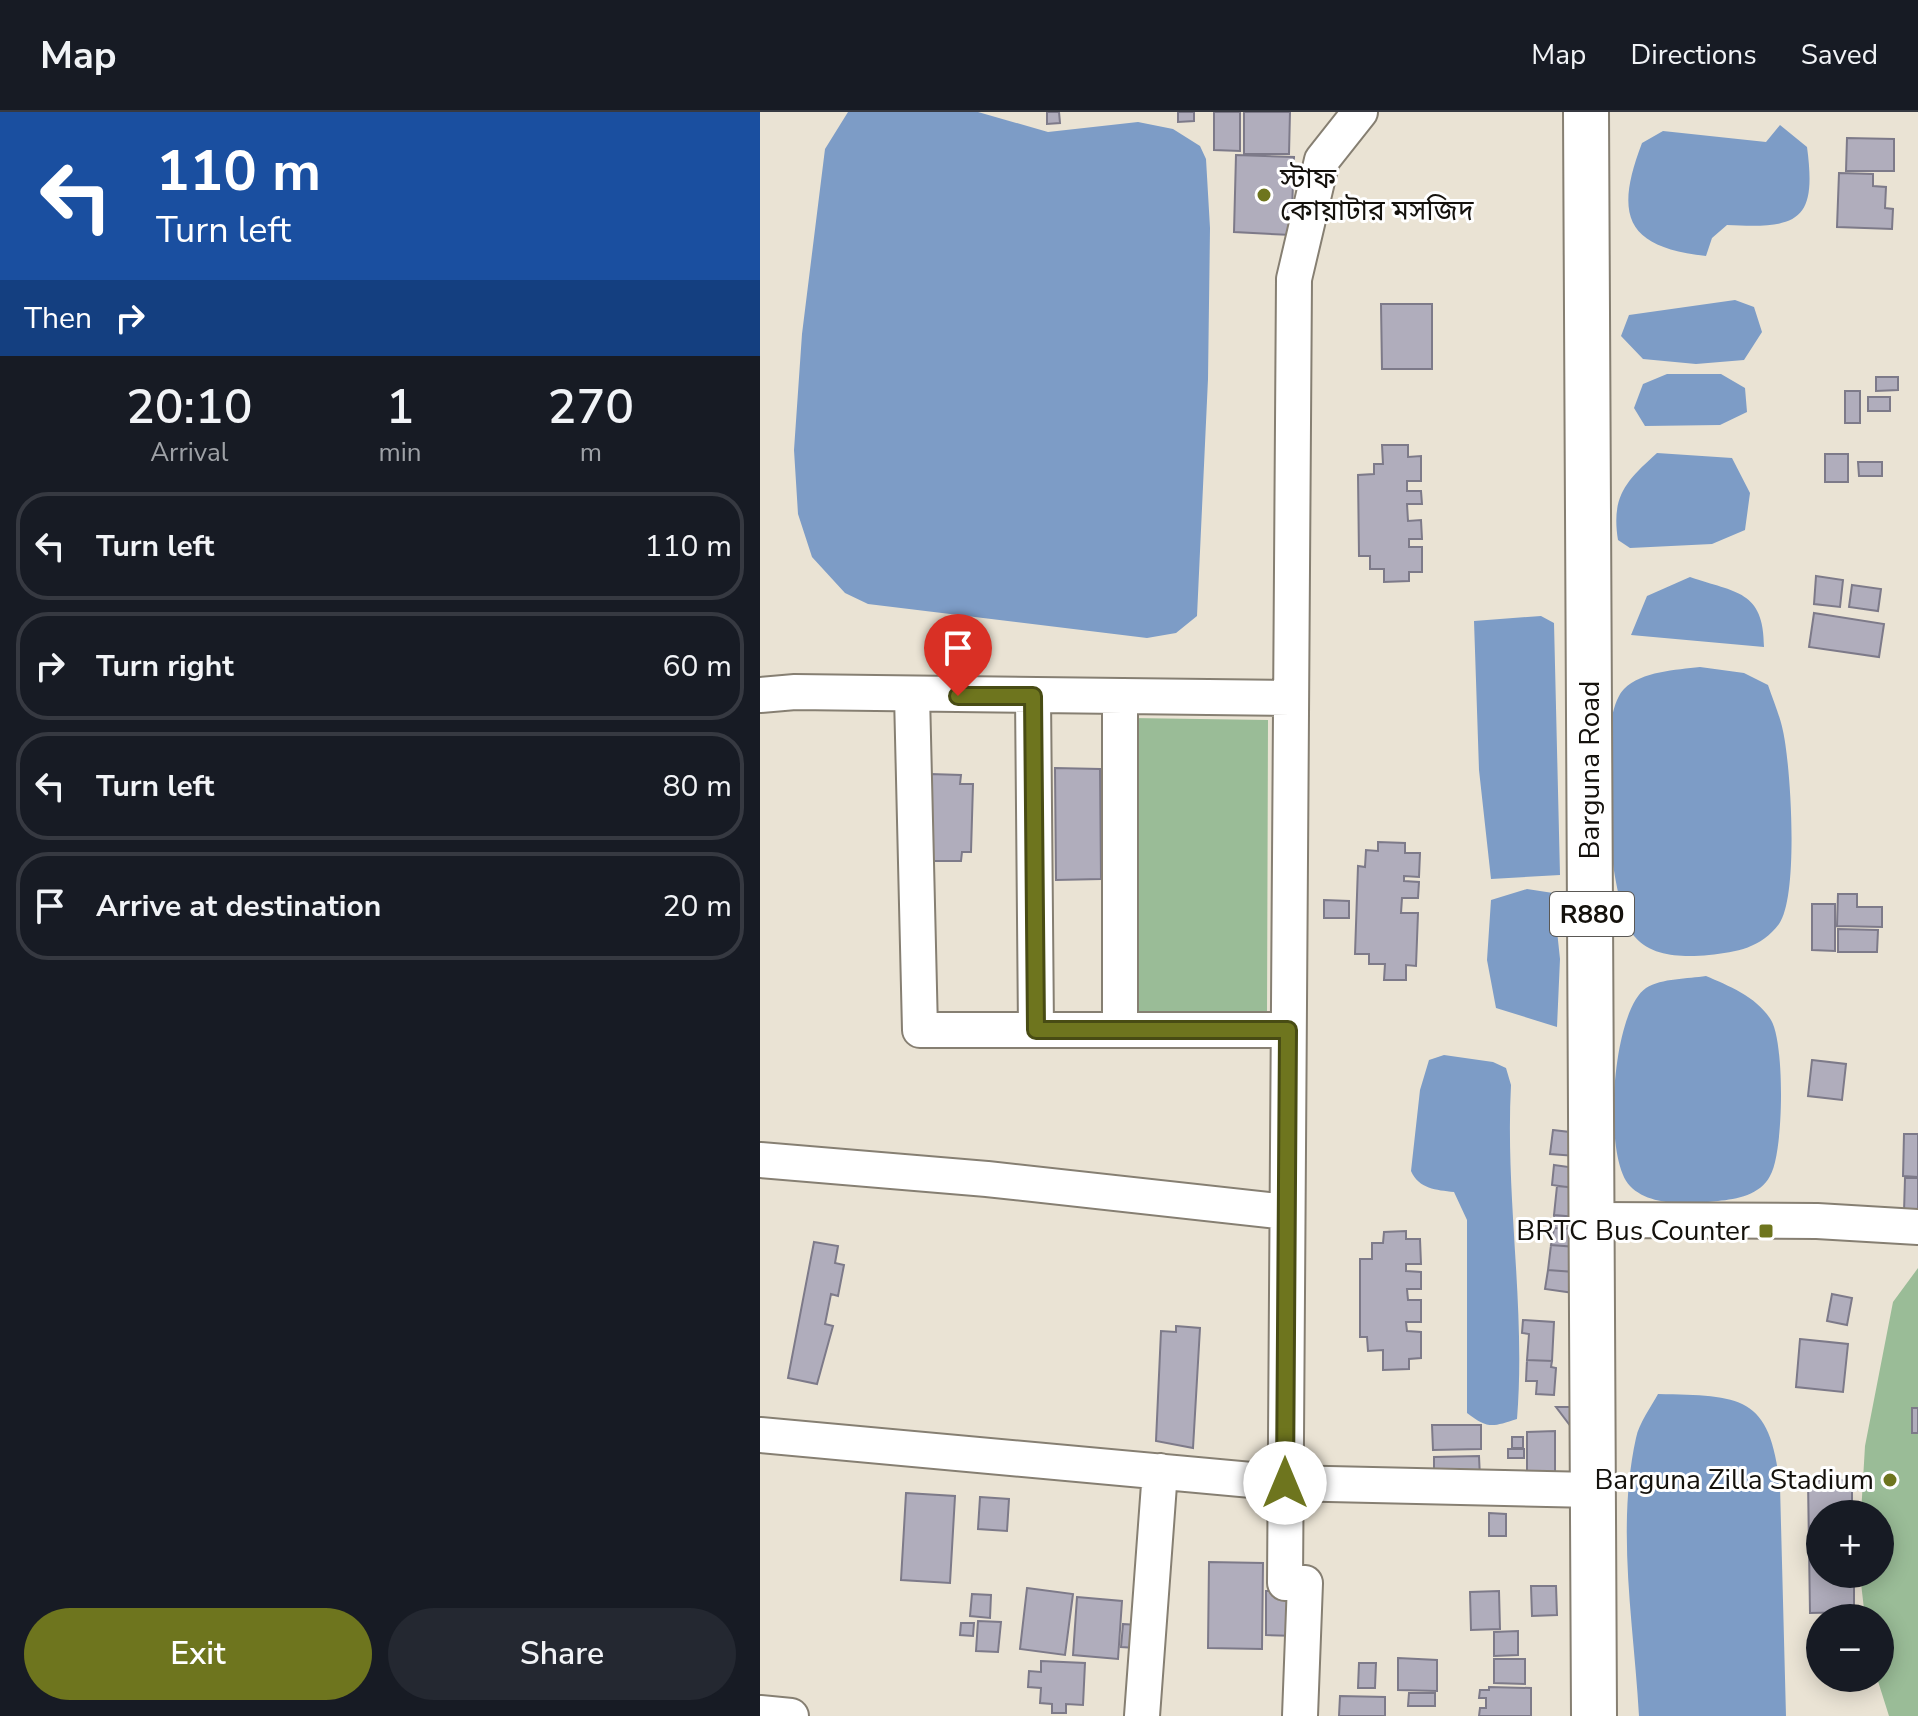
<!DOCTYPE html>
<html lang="en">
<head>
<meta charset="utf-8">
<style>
	body { margin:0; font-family:"Nunito Sans","Noto Sans Bengali",sans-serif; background:#242831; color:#f1f3f6; height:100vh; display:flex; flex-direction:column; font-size:30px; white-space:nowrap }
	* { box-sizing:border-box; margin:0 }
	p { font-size:26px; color:#9ea1a6 }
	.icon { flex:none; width:44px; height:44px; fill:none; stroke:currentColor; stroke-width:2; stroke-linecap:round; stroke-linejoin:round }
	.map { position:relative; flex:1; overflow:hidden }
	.panel { display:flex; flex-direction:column; background:#171b24; width:760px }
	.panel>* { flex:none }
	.hud { background:#1a4fa0; color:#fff; overflow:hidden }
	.buttons { position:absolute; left:1046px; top:1388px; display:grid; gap:16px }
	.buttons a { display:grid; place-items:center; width:88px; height:88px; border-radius:50%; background:#171b24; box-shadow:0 4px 20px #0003; font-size:40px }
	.pin { position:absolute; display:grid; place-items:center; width:68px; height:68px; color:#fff; margin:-82px -34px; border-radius:50% 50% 50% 0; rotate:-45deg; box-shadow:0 0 8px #0007 }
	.pin .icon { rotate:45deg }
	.me { position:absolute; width:88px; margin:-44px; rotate:0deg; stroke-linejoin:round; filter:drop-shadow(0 0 6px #0008) }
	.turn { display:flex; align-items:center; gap:28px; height:168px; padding:0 24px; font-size:36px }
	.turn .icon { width:104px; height:104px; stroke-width:2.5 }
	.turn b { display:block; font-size:56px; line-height:68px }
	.then { display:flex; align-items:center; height:76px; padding:0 24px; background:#0003; gap:16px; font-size:30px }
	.eta { display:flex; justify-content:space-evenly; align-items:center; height:136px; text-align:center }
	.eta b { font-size:48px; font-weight:600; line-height:56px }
	.cta { display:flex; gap:16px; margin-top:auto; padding:16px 24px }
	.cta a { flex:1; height:92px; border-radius:48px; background:#6e751e; color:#fff; font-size:32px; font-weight:600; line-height:92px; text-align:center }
	.cta a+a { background:#242831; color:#f1f3f6 }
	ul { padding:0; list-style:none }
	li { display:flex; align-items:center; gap:24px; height:108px; margin:0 16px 12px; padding:0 8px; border:4px solid #363941; border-radius:32px }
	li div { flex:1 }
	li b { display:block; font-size:30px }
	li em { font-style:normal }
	header { display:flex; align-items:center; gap:48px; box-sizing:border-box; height:112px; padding:0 40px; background:#171b24; border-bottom:2px solid #363941 }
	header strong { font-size:38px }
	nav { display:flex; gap:44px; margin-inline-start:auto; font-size:28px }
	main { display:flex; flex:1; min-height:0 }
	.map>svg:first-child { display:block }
	.green { fill:#9abc97 }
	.water { fill:#7d9cc6 }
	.building { fill:#b0adbc; stroke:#7d7a89; stroke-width:2 }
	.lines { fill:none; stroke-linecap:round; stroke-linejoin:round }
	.minor-casing { stroke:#867f72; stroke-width:38 }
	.major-casing { stroke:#867f72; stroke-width:48 }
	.minor { stroke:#fff; stroke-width:34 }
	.major { stroke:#fff; stroke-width:44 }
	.route-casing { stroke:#484c14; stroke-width:20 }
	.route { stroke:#6e751e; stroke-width:14 }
	.poi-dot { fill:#6e751e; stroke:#fff; stroke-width:3 }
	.labels { text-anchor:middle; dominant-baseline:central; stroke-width:6; stroke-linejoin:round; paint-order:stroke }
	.shield { fill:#fff; stroke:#5a5855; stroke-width:2 }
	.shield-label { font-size:26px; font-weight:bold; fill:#14110c }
	.poi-label { font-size:28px; fill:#14110c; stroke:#fff; text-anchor:end }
	.street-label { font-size:28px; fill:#14110c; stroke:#fff }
</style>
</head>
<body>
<header>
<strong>Map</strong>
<nav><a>Map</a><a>Directions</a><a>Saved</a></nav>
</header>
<main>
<section class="panel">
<div class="hud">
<div class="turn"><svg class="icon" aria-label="left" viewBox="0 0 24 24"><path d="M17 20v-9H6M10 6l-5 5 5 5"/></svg><div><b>110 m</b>Turn left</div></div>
<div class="then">Then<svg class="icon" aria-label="right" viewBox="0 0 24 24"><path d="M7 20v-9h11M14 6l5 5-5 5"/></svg></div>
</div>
<div class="eta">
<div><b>20:10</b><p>Arrival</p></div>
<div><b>1</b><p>min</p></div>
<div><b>270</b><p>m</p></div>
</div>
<ul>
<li><svg class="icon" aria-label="left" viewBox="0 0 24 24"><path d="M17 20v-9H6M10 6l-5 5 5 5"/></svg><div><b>Turn left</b></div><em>110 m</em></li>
<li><svg class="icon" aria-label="right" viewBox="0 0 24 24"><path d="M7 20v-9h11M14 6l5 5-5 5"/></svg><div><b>Turn right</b></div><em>60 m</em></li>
<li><svg class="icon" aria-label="left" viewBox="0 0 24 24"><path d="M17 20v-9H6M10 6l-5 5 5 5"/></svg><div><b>Turn left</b></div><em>80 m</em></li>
<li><svg class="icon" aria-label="arrive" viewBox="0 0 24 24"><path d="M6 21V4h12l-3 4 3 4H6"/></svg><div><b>Arrive at destination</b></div><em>20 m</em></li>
</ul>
<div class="cta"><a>Exit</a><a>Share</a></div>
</section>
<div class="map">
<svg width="1158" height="1604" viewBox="0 0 1158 1604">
	<rect width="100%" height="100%" fill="#eae3d4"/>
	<path class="green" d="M371,606L508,608L507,906L367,908Z
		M1158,1156V1604H1129L1117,1566H1120V1506H1105L1100,1462H1120V1402H1101L1105,1334L1133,1190Z"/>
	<path class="water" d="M88,0H218L288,20L378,10L413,17L440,34L446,47L450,116L448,267L437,504L416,521L387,526L108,492L85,481L52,445L38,402L34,338L42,222L65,37Z
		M1020,13L1047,35C1057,109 1039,117 967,113L952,126L946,144C866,135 854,104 882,31L903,19L1006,30Z
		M975,188L994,195L1002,220L984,248L936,252L883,247L861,224L869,203Z
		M907,262H961L985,276L987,300L960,313L885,314L874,296L883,272Z
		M897,341L972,346L990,381L985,418L952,432L870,436L858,428C851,384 866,369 897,341Z
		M930,465C976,481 1004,478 1004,535L871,523L887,484Z
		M781,504L794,511L800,763L731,767L719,658L714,509Z
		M940,555L984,561L1008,573C1013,588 1020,604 1023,619C1031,655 1039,784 1019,812C1001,836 977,840 949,843C926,845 893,846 875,825C848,793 833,608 864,577C882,559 916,558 940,555Z
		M767,777L793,781L800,847L797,915L736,896L727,848L731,788Z
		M946,864C969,874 997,885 1011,908C1025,931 1024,1041 1010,1064C1000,1083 977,1087 958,1089C931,1092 890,1095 870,1074C842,1045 852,899 886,876C902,866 928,867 946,864Z
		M684,943L733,950L746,956L751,973C745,1085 766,1197 757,1307C732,1315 728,1317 707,1301V1108L694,1080C676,1078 659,1077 651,1059L660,978L669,948Z
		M898,1282C981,1284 1010,1282 1020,1374L1026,1604H879C874,1513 856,1417 876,1326C879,1311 891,1295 898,1282Z"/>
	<path class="building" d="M287,0H299L300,11L287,12Z
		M418,0H434V9L418,10Z
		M454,0H480V39L454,38Z
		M484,0H530L529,42H484Z
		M1087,26L1134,27V59H1086Z
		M476,43L534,45L531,123L474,120Z
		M1079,61L1113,62V74L1126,75L1125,96L1133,97L1132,117L1077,115Z
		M621,192H672V257H622Z
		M1116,265H1138V278L1116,279Z
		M1085,279H1100V311H1085Z
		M1108,285H1130V299H1108Z
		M622,333H648V345L661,344V369H647V379H661L662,392H647L648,409L661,408L662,427H649V435H662V460H649V469L624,470V457H610V444H599L598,363L614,362V352H623Z
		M1065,342H1088V370H1065Z
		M1098,350H1122V364H1099Z
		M1056,464L1083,468L1080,495L1054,492Z
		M1092,473L1121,477L1118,499L1089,495Z
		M1054,501L1124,512L1119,545L1049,535Z
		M295,656L340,657L341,767L296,768Z
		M170,662L201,663L200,672H213L211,740H202L201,749H173V735L159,734Z
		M618,730L645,731V741H660L659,765L644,764V769L659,770L658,786H642L641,801H658L656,854L646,853V868H624L625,852H609V842H595L598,754L605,755L606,738L618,739Z
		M1078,782H1097V795H1122V815L1077,814Z
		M564,788L589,789V806H564Z
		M1052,792H1075V839L1052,838Z
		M1078,817L1118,818L1117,840H1078Z
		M1052,948L1086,952L1082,988L1048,984Z
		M793,1018L818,1021L816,1044L790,1042Z
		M1144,1022H1158V1065L1143,1064Z
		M794,1053L816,1056L814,1076L792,1073Z
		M1145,1066H1158V1100H1144Z
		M797,1074L818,1076L816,1105L794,1103Z
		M794,1103L816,1105L815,1117L794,1116Z
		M794,1116L815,1117L816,1135L791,1133Z
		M646,1119V1127H660L661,1152H646V1159L661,1160V1177H647L648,1188H661V1210H646L647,1219L661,1220V1246L649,1247V1257L623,1258V1238L608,1239L607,1225H600V1147H612V1131H623L624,1120Z
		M54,1130L78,1134L75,1151L84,1153L78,1184L71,1182L65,1212L73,1214L57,1272L28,1266Z
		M791,1133L816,1135L814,1160L788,1158Z
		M788,1158L814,1160V1181L785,1177Z
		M1072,1182L1092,1186L1087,1213L1067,1209Z
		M763,1208L794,1210L792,1249L767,1248L769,1222L762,1221Z
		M416,1214L440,1216L433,1336L396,1329L401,1219L416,1220Z
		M1040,1227L1088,1232L1083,1280L1036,1275Z
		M767,1248L792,1249L791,1255L796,1256L794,1283L776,1282L777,1269H766Z
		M796,1295H818V1324Z
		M1152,1296H1158V1321H1152Z
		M672,1313H721V1337L673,1338Z
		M795,1319V1365L767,1366V1320Z
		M752,1325H763V1336H752Z
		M748,1337H764V1346H748Z
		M719,1344L720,1366L674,1367V1345Z
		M1092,1368V1402H1060V1462H1094V1500L1050,1501L1048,1369Z
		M146,1381L195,1384L190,1471L141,1468Z
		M220,1385L249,1387L247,1419L218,1417Z
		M729,1401L746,1402V1424H729Z
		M449,1450L503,1451L502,1537L448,1536Z
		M771,1474H796L797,1503L772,1504Z
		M267,1476L313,1482L305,1543L260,1537Z
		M506,1479H537L536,1524L506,1523Z
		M739,1479L740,1517L711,1518L710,1480Z
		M212,1482L231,1483L230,1506L210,1504Z
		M317,1485L362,1489L358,1547L313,1543Z
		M218,1509L241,1510L238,1540L216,1539Z
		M201,1511H214L213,1524L200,1523Z
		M363,1512L378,1513L376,1536L361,1535Z
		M758,1519V1543L734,1544V1520Z
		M638,1546L677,1548V1579L638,1578Z
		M734,1547H765V1572L734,1571Z
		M281,1549L325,1551L323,1593L306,1592V1601H292V1592L280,1591L281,1576L268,1575L269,1559L281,1560Z
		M599,1551H616L615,1576H598Z
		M729,1575L771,1576V1604H719L720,1596H726V1586H719L720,1578H729Z
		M649,1581H675V1594H648Z
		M580,1584L625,1585V1604H579Z"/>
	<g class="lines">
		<defs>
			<path id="minor" d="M0,583L35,580L530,586
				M152,583L160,918H528
				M273,584L276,918
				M360,585V918
				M0,1048L227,1067L526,1100
				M832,1108L1057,1109L1158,1115
				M0,1323L525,1371L833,1378
				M0,1601L31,1604
				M382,1604L400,1359
				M540,1604L545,1471H525L534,167L562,48L600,0"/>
			<path id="major" d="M826,0L834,1604"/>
		</defs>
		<use href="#minor" class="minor-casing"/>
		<use href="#major" class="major-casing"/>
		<use href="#minor" class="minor"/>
		<use href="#major" class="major"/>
	</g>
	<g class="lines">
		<defs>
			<path id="route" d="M198,584H273L276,918H528L525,1371"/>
		</defs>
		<use href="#route" class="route-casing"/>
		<use href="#route" class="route"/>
	</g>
	<g class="poi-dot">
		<circle cx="504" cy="83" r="8"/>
		<rect x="998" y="1111" width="16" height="16" rx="4"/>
		<circle cx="1130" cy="1368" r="8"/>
	</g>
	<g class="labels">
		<rect class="shield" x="790" y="780" width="84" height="44" rx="6"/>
		<g class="shield-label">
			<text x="832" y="802">R880</text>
		</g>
		<g class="poi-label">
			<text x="520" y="67" text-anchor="start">স্টাফ<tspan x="520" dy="32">কোয়াটার মসজিদ</tspan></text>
			<text x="990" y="1119">BRTC Bus Counter</text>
			<text x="1114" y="1368">Barguna Zilla Stadium</text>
		</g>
		<g class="street-label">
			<text transform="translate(830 658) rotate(-90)">Barguna Road</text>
		</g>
	</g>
</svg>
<div class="buttons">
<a>+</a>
<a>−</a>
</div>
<div class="pin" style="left:198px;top:584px;background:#d93025"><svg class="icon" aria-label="arrive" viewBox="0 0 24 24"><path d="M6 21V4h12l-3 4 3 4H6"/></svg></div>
<svg class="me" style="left:525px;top:1371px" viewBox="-20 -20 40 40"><circle r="19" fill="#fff"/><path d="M0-13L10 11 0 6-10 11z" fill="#6e751e"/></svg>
</div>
</main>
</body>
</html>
